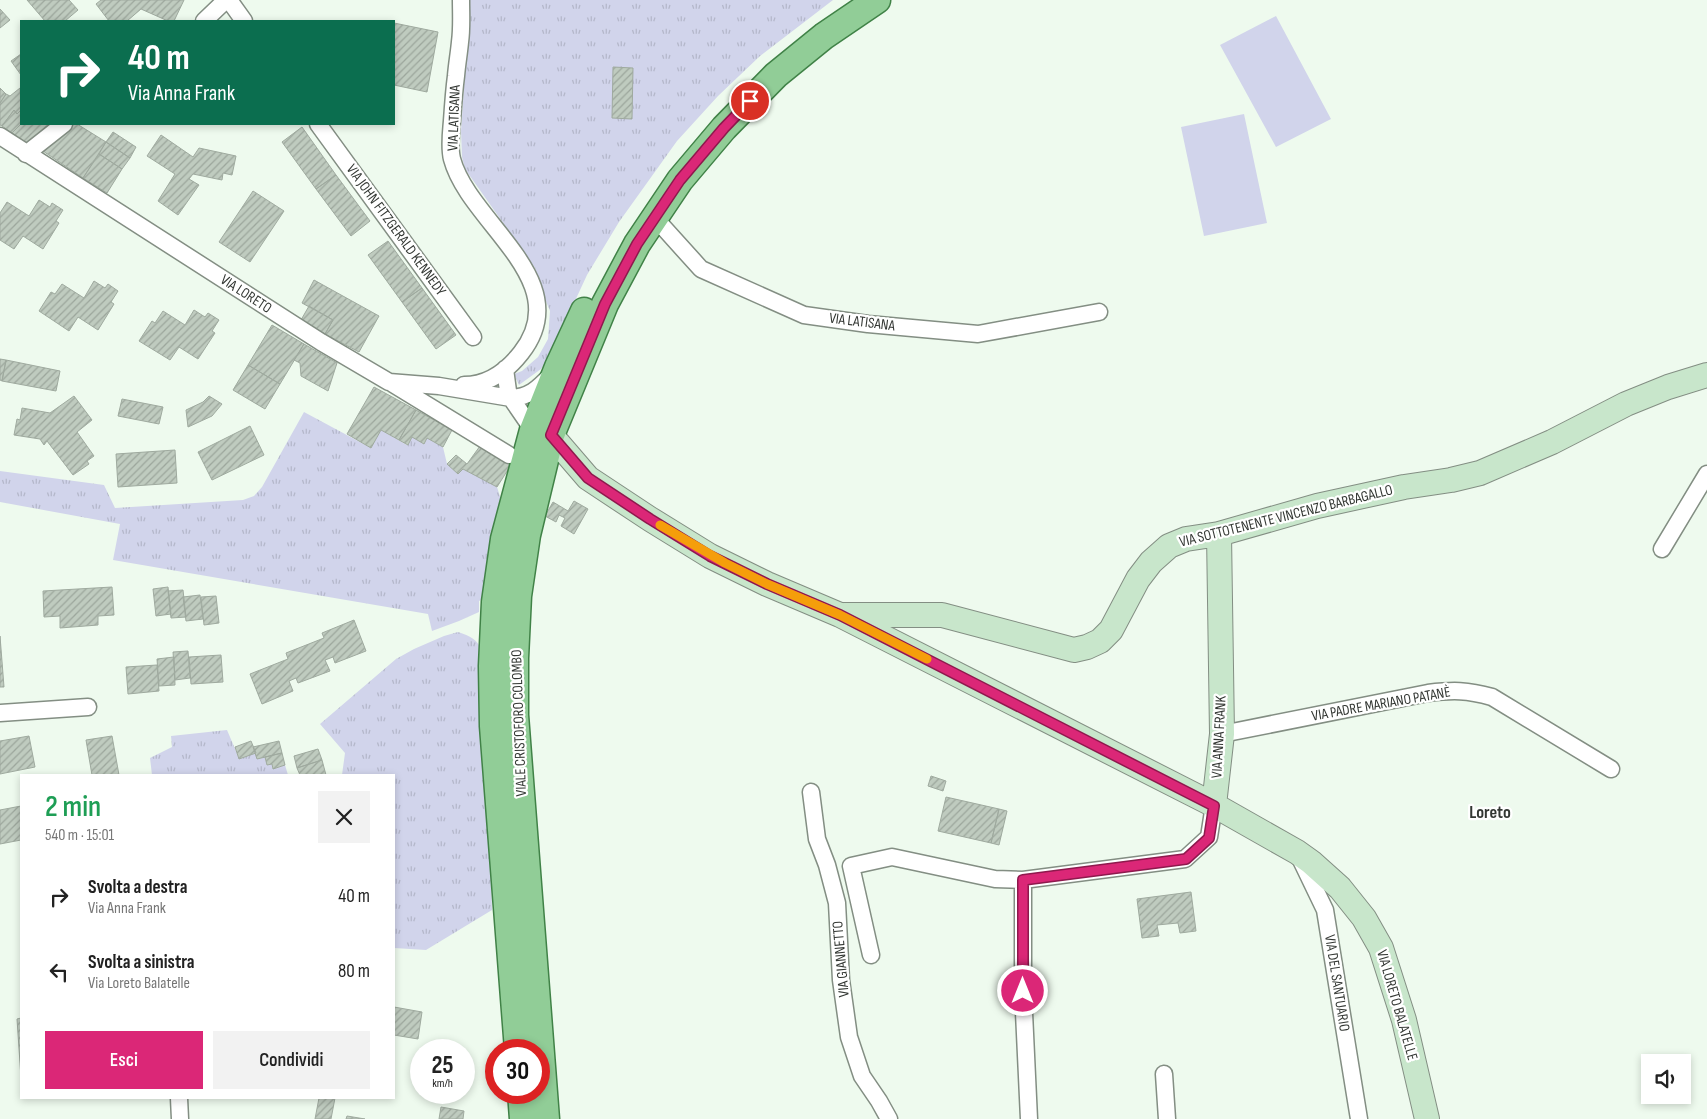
<!DOCTYPE html>
<html lang="it">
<head>
<meta charset="utf-8">
<style>
	body { margin:0; font-family:"Sofia Sans Condensed",sans-serif; background:#f2f2f2; color:#222; height:100vh; display:flex; flex-direction:column; font-size:19px; white-space:nowrap }
	* { box-sizing:border-box; margin:0 }
	p { font-size:16px; color:#767676 }
	.icon { flex:none; width:28px; height:28px; fill:none; stroke:currentColor; stroke-width:2; stroke-linecap:round; stroke-linejoin:round }
	.map { position:relative; flex:1; overflow:hidden }
	.drawer { position:absolute; left:20px; top:774px; width:375px; height:325px; display:flex; flex-direction:column; background:#fff; border-radius:0px; box-shadow:0 2px 8px #0003 }
	.drawer>* { flex:none }
	.guide { position:absolute; left:20px; top:20px; width:375px; height:105px; border-radius:0px; box-shadow:0 2px 8px #0003; background:#0b6e4f; color:#fff; overflow:hidden }
	.buttons { position:absolute; left:1641px; top:1054px; display:grid; gap:10px }
	.buttons a { display:grid; place-items:center; width:50px; height:50px; border-radius:0px; background:#fff; box-shadow:0 2px 8px #0003; font-size:25px }
	.speed { position:absolute; left:410px; top:1039px; display:flex; gap:10px; font-size:25px; font-weight:700; text-align:center }
	.speed>* { display:grid; place-content:center; width:65px; height:65px; border-radius:50%; background:#fff; box-shadow:0 2px 8px #0003; line-height:1 }
	.speed small { font-size:12px; font-weight:400 }
	.speed .limit { border:8px solid #d22; background:#fff; color:#111 }
	.pin { position:absolute; display:grid; place-items:center; width:42px; height:42px; color:#fff; margin:-21px; border:2px solid #fff; border-radius:50%; box-shadow:0 1px 5px #0007 }
	.me { position:absolute; width:55px; margin:-28px; rotate:0deg; stroke-linejoin:round; filter:drop-shadow(0 0 4px #0008) }
	.turn { display:flex; align-items:center; gap:18px; height:105px; padding:0 25px; font-size:22px }
	.turn .icon { width:65px; height:65px; stroke-width:2.5 }
	.turn b { display:block; font-size:35px; line-height:42px }
	.round { display:grid; place-items:center; flex:none; width:52px; height:52px; border-radius:0px; background:#f2f2f2 }
	.overview { display:flex; align-items:center; justify-content:space-between; height:85px; padding:0 25px }
	h1 { font-size:30px; font-weight:600; line-height:38px; color:#1e9e55 }
	.primary-button { display:flex; gap:10px; margin-top:auto; padding:10px 25px }
	.primary-button a { flex:1; height:58px; border-radius:0px; background:#db2777; color:#fff; font-size:20px; font-weight:600; line-height:58px; text-align:center }
	.primary-button a+a { background:#f2f2f2; color:#222 }
	ul { padding:0; list-style:none }
	li { display:flex; align-items:center; gap:15px; height:75px; padding:0 25px }
	li div { flex:1 }
	li b { display:block; font-size:19px }
	li em { font-style:normal }
	.map>svg:first-child { display:block }
	.grass { fill:url(#grass-tufts) }
	.garden { fill:#d1d4eb }
	.building { fill:url(#building-hatch); stroke:#9faa9f }
	.lines { fill:none; stroke-linecap:round; stroke-linejoin:round }
	.street-casing { stroke:#838e83; stroke-width:19 }
	.secondary-casing { stroke:#838e83; stroke-width:26 }
	.primary-casing { stroke:#408247; stroke-width:29 }
	.street { stroke:#fff; stroke-width:16 }
	.secondary { stroke:#c8e6cb; stroke-width:24 }
	.primary { stroke:#91cd97; stroke-width:26 }
	.route-casing { stroke:#8e194d; stroke-width:12 }
	.route { stroke:#db2777; stroke-width:9 }
	.slow { stroke:#f59e0b; stroke-width:9 }
	.labels { text-anchor:middle; dominant-baseline:central; stroke-width:4.5; stroke-linejoin:round; paint-order:stroke }
	.street-label { font-size:15px; fill:#333733; stroke:#fff }
	.quarter-label { font-size:18px; font-weight:bold; fill:#333733; stroke:#fff }
</style>
</head>
<body>
<div class="map">
<svg width="1707" height="1119" viewBox="0 0 1707 1119">
	<defs>
		<pattern id="grass-tufts" width="24" height="20" patternUnits="userSpaceOnUse" patternTransform="scale(1.25)"><rect width="24" height="20" fill="#d1d4eb"/><path d="M3 7l-1-3M5 7V3M7 7l1-3M15 17l-1-3M17 17v-4M19 17l1-3" fill="none" stroke="#b4b7ca"/></pattern>
		<pattern id="building-hatch" width="6" height="6" patternUnits="userSpaceOnUse" patternTransform="scale(1.25)"><rect width="6" height="6" fill="#bfcbbf"/><path d="M-1 1l2-2M0 6l6-6M5 7l2-2" fill="none" stroke="#9ca69c"/></pattern>
	</defs>
	<rect width="100%" height="100%" fill="#eefaee"/>
	<path class="grass" d="M470,0H833L760,56L718,96L677,141L619,222L587,275L548,359L541,369L519,385L514,374L522,371L538,357L548,339L550,311L543,294L535,268L465,169L462,157L461,131Z
		M304,412L371,448L381,430L407,445L412,437L424,443L427,438L443,447L447,464L458,474L463,469L497,487L502,503L487,597L479,601V612L459,621L432,631L428,614L113,560L120,524L0,502V471L104,485L115,508L243,500L254,496L262,487Z
		M458,632C470,636 478,639 482,652L489,791L492,910L426,950L394,948V775H342L345,753L320,724L396,659L414,649L444,636Z
		M227,730L239,758L256,753L257,759L265,757L267,765L272,764L273,769L285,765L288,775H152L150,758L172,747L171,736Z"/>
	<path class="garden" d="M1276,16L1331,119L1276,147L1220,45Z
		M1244,114L1267,223L1204,236L1181,127Z"/>
	<path class="building" d="M27,0H69L78,10L65,21H45Z
		M101,0H184L174,21H168L141,9L127,21H109L96,4Z
		M0,9L10,20L0,28Z
		M394,23L438,32L427,92L394,85Z
		M21,54V75L11,61Z
		M613,67L633,68L632,119L612,118Z
		M0,88L6,94L0,103Z
		M20,88L21,110L17,114L14,110L2,126L0,125V103L6,94L10,96Z
		M14,110L17,114L21,110V124L12,133L2,126Z
		M21,124H56L30,146L12,133Z
		M73,124H77L106,142L83,178L40,149Z
		M302,127L336,175L316,189L282,142Z
		M113,132L136,147L130,158L106,142Z
		M161,135L193,157L199,148L236,156L232,175L223,173L222,180L193,174L189,179L199,185L178,215L158,201L175,174L147,156Z
		M106,142L130,158L122,169L99,154Z
		M99,154L122,169L107,193L83,178Z
		M336,175L370,221L351,236L316,189Z
		M253,191L284,211L250,262L219,242Z
		M39,200L50,207L52,203L63,210L56,221L59,223L43,249L23,236L14,249L0,240V213L7,202L29,216Z
		M388,241L422,288L402,302L368,255Z
		M314,280L379,316L359,352L325,334L333,320L302,303Z
		M94,281L105,288L108,284L118,291L111,302L114,304L98,330L78,317L69,331L39,311L51,292L55,294L62,284L84,298Z
		M422,288L456,335L436,349L402,302Z
		M309,306L333,320L325,334L301,320Z
		M194,310L205,317L208,313L219,320L212,331L215,333L198,359L179,347L170,360L139,341L152,321L155,323L163,311L185,325Z
		M272,325L304,344L280,384L248,365Z
		M304,344L337,363L328,391L301,376L300,363L294,360Z
		M0,359L6,360L2,381L0,380Z
		M6,360L60,371L56,391L2,381Z
		M248,365L280,384L265,409L233,390Z
		M374,387L416,410L399,440L381,430L371,448L347,434Z
		M74,396L92,420L77,432L94,456L87,461L89,464L73,475L47,441L44,445L40,439L14,435L17,419L20,420L22,408L50,413Z
		M209,396L222,404L212,416L188,427L186,410L203,402Z
		M122,399L163,407L159,424L118,416Z
		M416,410L452,430L443,447L427,438L424,444L412,437L408,445L399,440Z
		M250,426L264,455L212,480L198,452Z
		M480,446L511,465L497,487L463,469L458,474L447,464L456,455L467,464Z
		M175,450L177,483L118,487L116,454Z
		M574,501L588,509L574,534L561,526L565,518L559,515L556,522L545,516L553,502L568,511Z
		M112,587L114,615L98,616V625L60,628V616L44,617L43,591Z
		M168,587L171,614L156,616L153,589Z
		M183,590L186,617L171,618L168,591Z
		M200,595L203,619L186,621L183,597Z
		M216,596L219,623L204,625L201,597Z
		M354,620L366,651L335,663L333,657L325,660L330,671L298,683L296,678L289,681L293,691L262,704L250,674L288,659L286,653L324,638L322,633Z
		M0,636L4,687H0Z
		M188,651L190,678L175,680L173,652Z
		M221,655L223,682L191,684L189,657Z
		M174,657L175,685L159,686L157,659Z
		M157,665L159,691L128,694L126,667Z
		M29,736L35,767L0,774V741Z
		M112,736L119,775H92L86,740Z
		M251,741L256,753L239,759L235,747Z
		M279,741L282,753L257,759L253,747Z
		M318,749L322,760L297,768L294,756Z
		M282,753L285,765L273,769L272,764L267,765L265,757Z
		M322,760L326,775H300L297,768Z
		M931,776L946,781L943,791L928,786Z
		M946,797L999,809L991,843L938,831Z
		M21,806V840L0,844V810Z
		M999,809L1007,811L999,845L991,843Z
		M1191,892L1196,931L1180,933L1178,923L1157,925L1159,936L1142,938L1137,899Z
		M394,1007L422,1012L418,1039L394,1035Z
		M21,1018V1078L17,1019Z
		M319,1098H335L331,1119H315Z
		M441,1107L464,1111L463,1119H439Z
		M347,1116L365,1119H346Z"/>
	<g class="lines">
		<defs>
			<path id="street" d="M229,0L244,21
				M461,0C461,14 462,28 460,42C459,53 457,64 456,76C454,91 453,106 452,121C451,133 449,147 452,159C469,223 578,281 521,353C506,372 488,385 464,385
				M204,21L226,0
				M318,124L473,337
				M0,136L321,342L389,382L439,386L511,398L533,430
				M26,154L64,124
				M655,218L701,269L804,315L868,324L978,334L1099,312
				M505,369L508,391L511,398C529,397 538,389 550,376
				M393,384L509,455
				M1662,549L1707,474
				M0,713L88,707
				M1222,734L1428,693C1453,690 1467,690 1492,697L1611,769
				M811,792L817,839L827,865L837,903L841,980L849,1037L862,1076L879,1101L889,1119
				M1299,856L1325,910L1359,1119
				M1023,880V991L1029,1119
				M871,955L851,866L892,857L995,879L1023,880L1185,859L1209,837L1214,805
				M1164,1074L1167,1119
				M179,1098L180,1119"/>
			<path id="secondary" d="M536,431L551,435L588,478L650,519L710,556L767,584L840,615L1214,805L1297,852L1311,862L1340,888L1364,918L1381,948L1404,1020L1427,1119
				M844,615H942L1074,650L1087,647L1100,641L1111,630L1138,579L1151,562L1169,546L1186,539L1219,534L1317,506L1404,487L1451,480L1480,473L1552,442L1626,404L1668,387L1707,375
				M1214,805L1222,734L1219,534"/>
			<path id="primary" d="M518,1050L493,726L492,666L495,602L504,539L533,430L558,367L584,311
				M521,1092L523,1119
				M546,1119L515,715V658L518,596L527,535L551,435L605,304L637,244L680,180L724,128L776,75L824,36L877,0"/>
		</defs>
		<use href="#street" class="street-casing"/>
		<use href="#secondary" class="secondary-casing"/>
		<use href="#primary" class="primary-casing"/>
		<use href="#street" class="street"/>
		<use href="#secondary" class="secondary"/>
		<use href="#primary" class="primary"/>
	</g>
	<g class="lines">
		<defs>
			<path id="route" d="M750,101L724,128L680,180L637,244L605,304L551,435L588,478L650,519L710,556L767,584L840,615L1214,806L1209,838L1186,859L1023,880V991"/>
		</defs>
		<use href="#route" class="route-casing"/>
		<use href="#route" class="route"/>
		<path class="slow" d="M660,525L725,563L767,584L840,615L927,659"/>
	</g>
	<g class="labels">
		<g class="street-label">
			<text transform="translate(454 118) rotate(-88)">VIA LATISANA</text>
			<text transform="translate(396 230) rotate(54)">VIA JOHN FITZGERALD KENNEDY</text>
			<text transform="translate(246 294) rotate(33)">VIA LORETO</text>
			<text transform="translate(862 322) rotate(7)">VIA LATISANA</text>
			<text transform="translate(1286 516) rotate(-14)">VIA SOTTOTENENTE VINCENZO BARBAGALLO</text>
			<text transform="translate(1381 704) rotate(-10)">VIA PADRE MARIANO PATANÈ</text>
			<text transform="translate(519 723) rotate(-92)">VIALE CRISTOFORO COLOMBO</text>
			<text transform="translate(1219 737) rotate(-87)">VIA ANNA FRANK</text>
			<text transform="translate(841 959) rotate(-95)">VIA GIANNETTO</text>
			<text transform="translate(1337 983) rotate(81)">VIA DEL SANTUARIO</text>
			<text transform="translate(1397 1005) rotate(74)">VIA LORETO BALATELLE</text>
		</g>
		<g class="quarter-label">
			<text x="1490" y="812">Loreto</text>
		</g>
	</g>
</svg>
<div class="buttons">
<a><svg class="icon" aria-label="sound" viewBox="0 0 24 24"><path d="M4 9h4l5-4v14l-5-4H4zM17 9q2 3 0 6"/></svg></a>
</div>
<div class="speed"><div>25<small>km/h</small></div><div class="limit">30</div></div>
<div class="pin" style="left:750px;top:101px;background:#d93025"><svg class="icon" aria-label="arrive" viewBox="0 0 24 24"><path d="M6 21V4h12l-3 4 3 4H6"/></svg></div>
<svg class="me" style="left:1023px;top:991px" viewBox="-20 -20 40 40"><circle r="17" fill="#db2777" stroke="#fff" stroke-width="3"/><path d="M0-11L8 9 0 5-8 9z" fill="#fff"/></svg>
<div class="guide">
<div class="turn"><svg class="icon" aria-label="right" viewBox="0 0 24 24"><path d="M7 20v-9h11M14 6l5 5-5 5"/></svg><div><b>40 m</b>Via Anna Frank</div></div>
</div>
<section class="drawer">
<div class="overview"><div><h1>2 min</h1><p>540 m · 15:01</p></div><a class="round"><svg class="icon" aria-label="close" viewBox="0 0 24 24"><path d="M6 6l12 12M18 6L6 18"/></svg></a></div>
<ul>
<li><svg class="icon" aria-label="right" viewBox="0 0 24 24"><path d="M7 20v-9h11M14 6l5 5-5 5"/></svg><div><b>Svolta a destra</b><p>Via Anna Frank</p></div><em>40 m</em></li>
<li><svg class="icon" aria-label="left" viewBox="0 0 24 24"><path d="M17 20v-9H6M10 6l-5 5 5 5"/></svg><div><b>Svolta a sinistra</b><p>Via Loreto Balatelle</p></div><em>80 m</em></li>
</ul>
<div class="primary-button"><a>Esci</a><a>Condividi</a></div>
</section>
</div>
</body>
</html>
